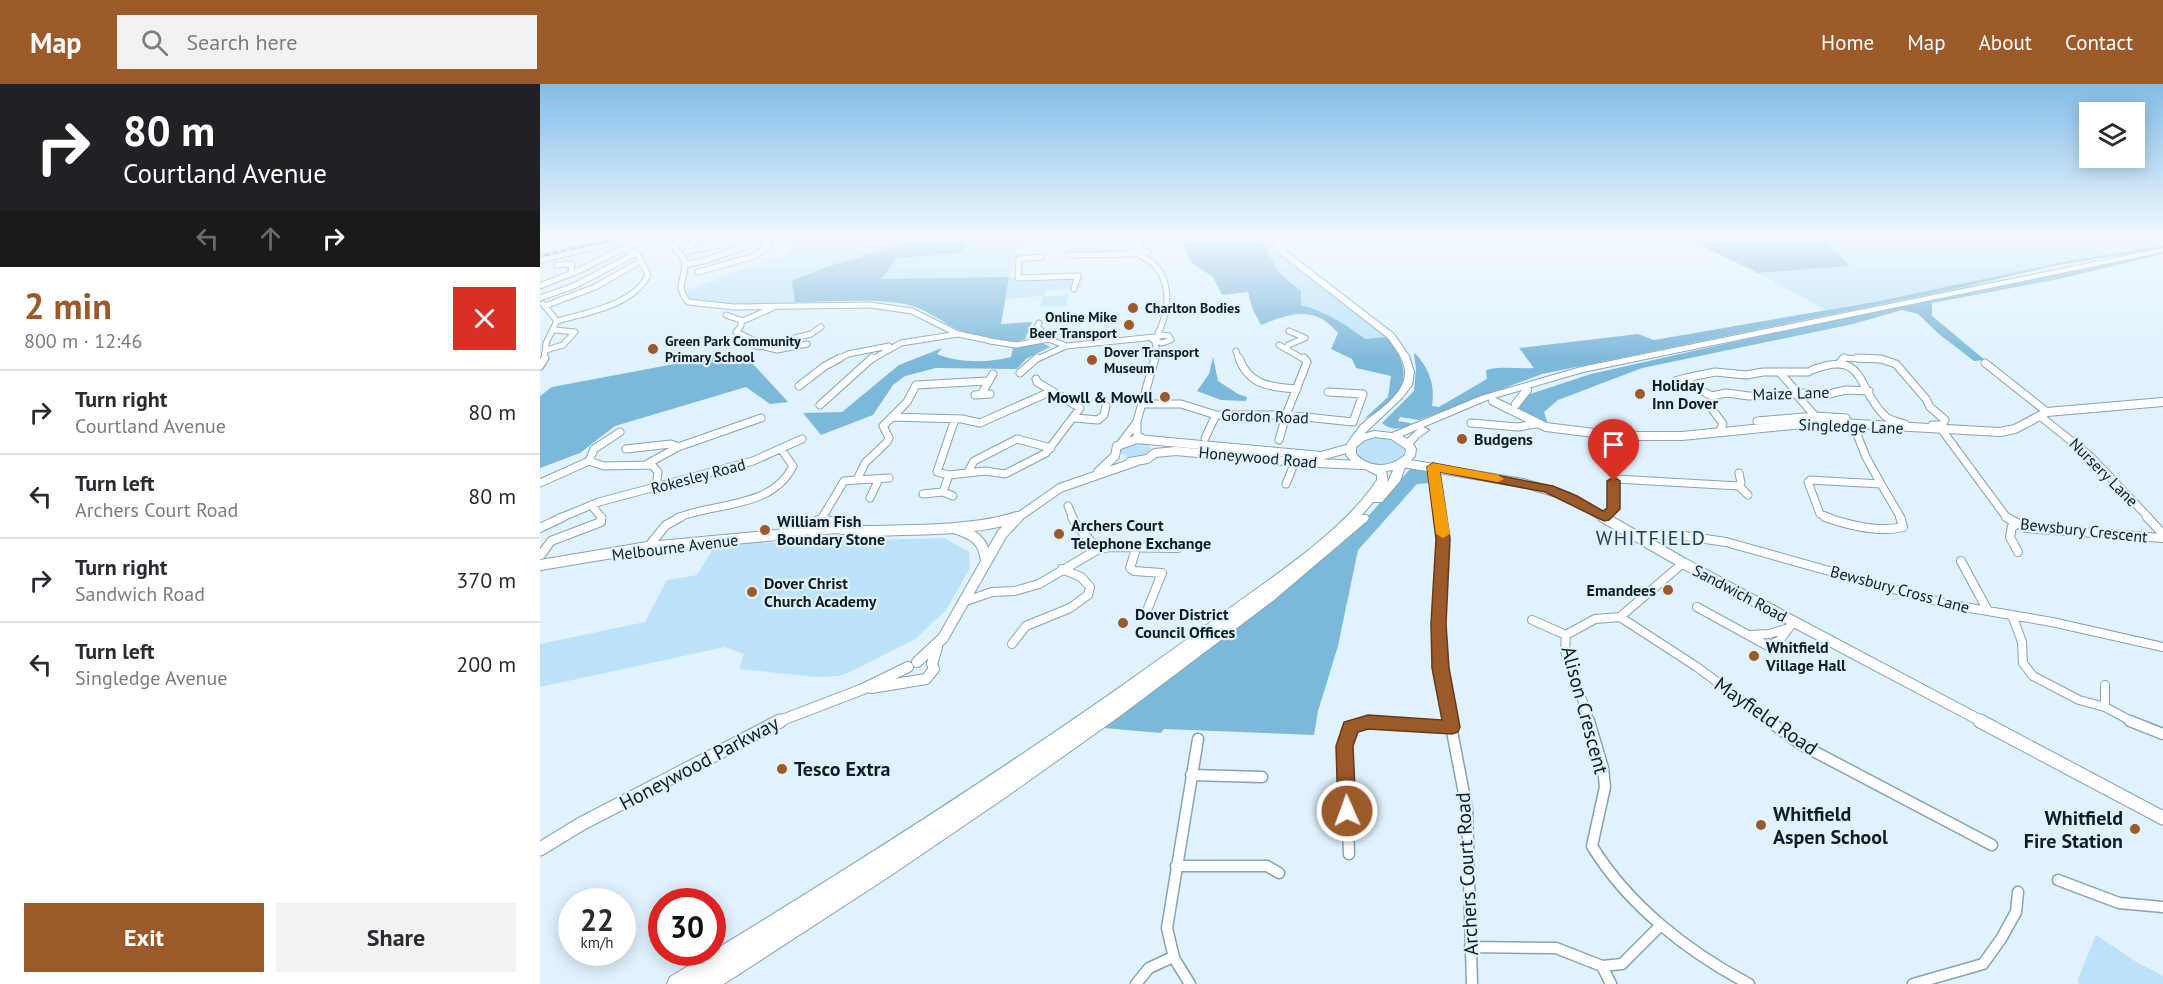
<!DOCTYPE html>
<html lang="en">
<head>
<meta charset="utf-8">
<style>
	body { margin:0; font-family:"PT Sans",sans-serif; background:#f2f2f3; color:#2b2b33; height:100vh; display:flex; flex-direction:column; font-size:22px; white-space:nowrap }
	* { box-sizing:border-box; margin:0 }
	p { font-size:20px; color:#7c7c81 }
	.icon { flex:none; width:33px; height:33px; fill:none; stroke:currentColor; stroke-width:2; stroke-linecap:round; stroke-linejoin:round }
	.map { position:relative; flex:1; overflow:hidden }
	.details { display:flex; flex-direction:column; background:#fff; width:540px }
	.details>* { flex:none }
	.banner { background:#202124; color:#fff; overflow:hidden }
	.fabs { position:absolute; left:1539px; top:18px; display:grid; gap:12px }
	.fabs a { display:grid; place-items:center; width:66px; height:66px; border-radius:0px; background:#fff; box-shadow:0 3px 15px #0003; font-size:30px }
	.speed { position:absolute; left:18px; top:804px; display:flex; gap:12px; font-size:30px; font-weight:700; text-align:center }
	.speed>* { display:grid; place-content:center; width:78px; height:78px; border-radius:50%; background:#fff; box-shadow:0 3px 15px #0003; line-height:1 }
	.speed small { font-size:15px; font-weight:400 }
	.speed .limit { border:9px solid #d22; background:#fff; color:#111 }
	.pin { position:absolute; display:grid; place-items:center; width:51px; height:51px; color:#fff; margin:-62px -26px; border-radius:50% 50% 50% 0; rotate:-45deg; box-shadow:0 0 6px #0007 }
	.pin .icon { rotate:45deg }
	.me { position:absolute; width:66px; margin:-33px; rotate:358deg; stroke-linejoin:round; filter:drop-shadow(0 0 4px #0008) }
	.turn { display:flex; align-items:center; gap:21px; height:126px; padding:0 24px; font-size:27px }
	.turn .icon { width:78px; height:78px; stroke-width:2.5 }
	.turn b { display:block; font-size:42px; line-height:51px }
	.lanes { display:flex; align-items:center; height:57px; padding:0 24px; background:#0003; justify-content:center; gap:30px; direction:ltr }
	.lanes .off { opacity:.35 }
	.round { display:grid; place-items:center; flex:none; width:63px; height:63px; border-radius:0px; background:#f2f2f3 }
	.summary { display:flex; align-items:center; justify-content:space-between; height:102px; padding:0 24px }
	h1 { font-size:36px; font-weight:800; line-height:45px; color:#9c5929 }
	.action { display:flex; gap:12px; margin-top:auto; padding:12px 24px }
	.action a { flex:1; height:69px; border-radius:0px; background:#9c5929; color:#fff; font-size:24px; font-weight:800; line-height:69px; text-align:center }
	.action a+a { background:#f2f2f3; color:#2b2b33 }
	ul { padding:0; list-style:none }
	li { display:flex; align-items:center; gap:18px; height:84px; padding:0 24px; border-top:2px solid #e1e1e2 }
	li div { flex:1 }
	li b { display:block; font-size:22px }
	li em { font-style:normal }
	header { display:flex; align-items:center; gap:36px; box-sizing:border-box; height:84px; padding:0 30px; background:#9c5929; color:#fff }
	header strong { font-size:28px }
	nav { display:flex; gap:33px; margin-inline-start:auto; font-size:21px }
	.search { width:420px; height:54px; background:#f2f2f3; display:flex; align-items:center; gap:15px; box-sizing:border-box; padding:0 21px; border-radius:0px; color:#7c7c81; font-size:22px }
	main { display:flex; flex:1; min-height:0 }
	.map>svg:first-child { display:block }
	.green { fill:#bce3fa }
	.forest { fill:#7cb8d9 }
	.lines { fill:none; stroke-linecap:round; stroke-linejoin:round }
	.minor-far3-casing { stroke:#86a4b5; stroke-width:7 }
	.minor-far2-casing { stroke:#86a4b5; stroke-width:9 }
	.minor-far1-casing { stroke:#86a4b5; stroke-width:10 }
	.minor-casing { stroke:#86a4b5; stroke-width:13 }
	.tertiary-far2-casing { stroke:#86a4b5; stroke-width:10 }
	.tertiary-far1-casing { stroke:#86a4b5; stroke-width:12 }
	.tertiary-casing { stroke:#86a4b5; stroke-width:15 }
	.primary-casing { stroke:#86a4b5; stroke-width:2 }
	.trunk-casing { stroke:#86a4b5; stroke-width:2 }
	.minor-far3 { stroke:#fff; stroke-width:5 }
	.minor-far2 { stroke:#fff; stroke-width:7 }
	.minor-far1 { stroke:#fff; stroke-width:8 }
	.minor { stroke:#fff; stroke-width:10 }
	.tertiary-far2 { stroke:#fff; stroke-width:8 }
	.tertiary-far1 { stroke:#fff; stroke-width:10 }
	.tertiary { stroke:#fff; stroke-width:13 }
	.primary { fill:#fff; fill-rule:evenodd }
	.trunk { fill:#fff; fill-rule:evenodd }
	.rail-casing { stroke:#63727a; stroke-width:3 }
	.rail { stroke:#dff2fd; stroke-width:1.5; stroke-dasharray:4.5; stroke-linecap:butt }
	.route { fill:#9c5929; stroke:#653a1b; stroke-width:1.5 }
	.slow { fill:#f59e0b }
	.poi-dot { fill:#9c5929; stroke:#dff2fd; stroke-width:2 }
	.labels { text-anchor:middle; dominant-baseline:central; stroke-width:4.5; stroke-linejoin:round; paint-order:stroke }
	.far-poi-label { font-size:14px; font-weight:bold; fill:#111d23; stroke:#dff2fd; text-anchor:start }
	.poi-label { font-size:16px; font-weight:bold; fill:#111d23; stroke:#dff2fd; text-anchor:start }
	.street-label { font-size:16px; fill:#111d23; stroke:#dff2fd }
	.quarter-label { font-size:20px; letter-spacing:1.5px; fill:#233e4c; stroke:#dff2fd }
	.near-street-label { font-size:20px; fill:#111d23; stroke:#dff2fd }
	.near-poi-label { font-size:20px; font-weight:bold; fill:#111d23; stroke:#dff2fd; text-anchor:start }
</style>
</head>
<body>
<header>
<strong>Map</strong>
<div class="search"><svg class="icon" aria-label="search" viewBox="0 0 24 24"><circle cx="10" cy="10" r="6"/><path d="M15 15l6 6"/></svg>Search here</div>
<nav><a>Home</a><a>Map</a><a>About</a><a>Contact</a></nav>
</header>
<main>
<section class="details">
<div class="banner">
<div class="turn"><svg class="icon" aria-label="right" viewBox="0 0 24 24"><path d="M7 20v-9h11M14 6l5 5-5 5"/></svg><div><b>80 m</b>Courtland Avenue</div></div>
<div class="lanes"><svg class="icon off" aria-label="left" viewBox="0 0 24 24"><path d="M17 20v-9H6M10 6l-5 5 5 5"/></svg><svg class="icon off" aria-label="ahead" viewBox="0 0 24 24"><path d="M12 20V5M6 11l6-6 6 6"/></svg><svg class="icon" aria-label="right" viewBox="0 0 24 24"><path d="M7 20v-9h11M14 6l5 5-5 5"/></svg></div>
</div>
<div class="summary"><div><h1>2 min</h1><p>800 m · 12:46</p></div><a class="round" style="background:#d93025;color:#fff"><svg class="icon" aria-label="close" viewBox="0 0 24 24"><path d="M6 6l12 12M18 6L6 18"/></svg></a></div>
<ul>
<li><svg class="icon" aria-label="right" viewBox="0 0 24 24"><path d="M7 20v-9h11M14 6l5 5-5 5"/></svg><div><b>Turn right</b><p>Courtland Avenue</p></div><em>80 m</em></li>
<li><svg class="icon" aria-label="left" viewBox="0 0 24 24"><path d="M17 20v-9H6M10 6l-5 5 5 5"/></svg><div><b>Turn left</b><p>Archers Court Road</p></div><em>80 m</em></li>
<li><svg class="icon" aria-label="right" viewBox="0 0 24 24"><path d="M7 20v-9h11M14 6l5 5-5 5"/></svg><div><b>Turn right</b><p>Sandwich Road</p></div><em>370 m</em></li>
<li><svg class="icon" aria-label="left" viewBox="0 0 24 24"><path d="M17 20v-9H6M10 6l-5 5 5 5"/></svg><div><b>Turn left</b><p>Singledge Avenue</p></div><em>200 m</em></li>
</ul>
<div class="action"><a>Exit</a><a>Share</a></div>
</section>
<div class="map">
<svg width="1623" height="900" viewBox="0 0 1623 900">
	<rect width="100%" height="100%" fill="#dff2fd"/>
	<path class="green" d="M276,152H388L266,191L255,218H275L273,222L194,223L148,218L141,208L221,178L248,171L256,157Z
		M461,152H488L474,178L470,193L543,192L541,204L506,207L504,212L529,211L526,222L500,223L503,212L465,215L469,194L340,195L357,174L423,169L428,155Z
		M720,152H726L737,167L846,253L825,255C804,239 786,228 761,221V207L738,188Z
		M1300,152H1572C1580,156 1612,152 1623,152V162L1534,176L1408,204L1286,226L1218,189L1309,182L1288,160Z
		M842,353L863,361L865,365L862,374C847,381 831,384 818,372L817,363L826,356Z
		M604,358L611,364L604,372L589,374L580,369C583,358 594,359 604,358Z
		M404,454L429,468L430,484L406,526L375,555L312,587L299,592L277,593L199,585L204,570L185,563L0,603V560L105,538L127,496L157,491L176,460Z
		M1556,851L1595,877L1623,892V900H1539L1538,895Z"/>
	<path class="forest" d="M388,152H461L428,155L423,169L357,174L341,195L469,193L461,240L492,238L485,255C470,262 435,253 419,246C405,240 393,230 378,224C345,212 292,219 255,218L252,197L284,184Z
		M639,152H720L738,188L761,207V221C786,228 804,239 825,255L846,253C878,289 863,315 824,335L848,313L851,292L816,284L812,275L791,265L798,249C775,221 751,229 721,241L713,226L708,208L682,211L673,193L652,179Z
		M1141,152H1300L1288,160L1310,182L1218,189Z
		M1623,162V164L1513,182L1420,204L1002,290L879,336L860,333L858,337L875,340C864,344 852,348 842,339L874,307L876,284L874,270H876C890,287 895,300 892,322L899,323L947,295L946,286C962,282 977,285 994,284L979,264L1098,250L1114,256L1334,218L1534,176Z
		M1623,168V170L1519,195L1392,219V232L1445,276L1434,277L1399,250L1378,230L1362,226L1313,240L1102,284L1018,316L1004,328L1008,340L999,339L980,325V317L984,312L1051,290L1340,225Z
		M499,257L510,263L486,275L477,285L396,284L365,292L353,301L333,331L281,351L263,329L302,328L359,281L402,264L397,270C418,279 449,279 471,273L473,263Z
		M193,269L212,279L248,318L230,320L206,303L75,342L40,369L0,384V312L12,303Z
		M673,273L678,297L698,310L707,313L706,317L681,316L657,307L669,290Z
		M871,384L886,385L891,399L877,400L818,466L798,562L778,627L774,651L624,645L621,649L564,644L634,592L799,462L814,448Z"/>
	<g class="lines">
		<defs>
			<path id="minor-far3" d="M7,152L18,166
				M56,152L58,155
				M122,152C130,159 145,170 145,182C144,198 135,202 148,218L194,223L330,221L372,227L418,250L447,256
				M599,165L608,168L594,169Z
				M596,166L602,152
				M147,167L190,160L198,152
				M147,169L151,161L164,152
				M598,170C633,186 632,221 617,252
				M529,171L596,170
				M501,173L479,175L478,194L538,192L534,205
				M0,176L80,157L101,155
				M17,181L32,180L31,187L35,188
				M145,181L167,176L234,152
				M158,188L215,172L230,161L222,157
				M0,202L40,186L109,152
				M0,214L34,202L97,169
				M3,220L17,237L6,259L4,276
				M5,222L55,203L101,177
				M186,231L203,237L234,223
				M17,237C46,229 94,221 108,191L97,169L84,165
				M201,237V242L196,248L213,256V261L219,263L271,250L281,243
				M499,239L497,243L512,255
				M622,251L629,252L631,256L622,259L613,256Z
				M450,257L476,261L509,255L526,262
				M739,261L765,276
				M225,263L237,266L267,260
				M747,264L748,261L765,254L749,247
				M6,266L23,261L35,248L15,246
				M696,267L699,276
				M297,276L308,270L349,262
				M331,276L361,259L418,250
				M495,276L526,262L615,253
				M615,276L617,269L615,258
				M1302,276L1304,274L1344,276"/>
			<path id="minor-far2" d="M699,274C709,302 731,303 757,305
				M1317,274L1341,275L1356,280L1386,315L1390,323L1405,336L1402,341H1392
				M1300,278L1304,274
				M1445,279L1507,328
				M0,282L5,274
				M1272,286C1326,265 1316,304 1344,331C1348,336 1358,338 1365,340
				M1239,288L1258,309
				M480,289L497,274
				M1146,294L1175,288L1206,291L1223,288H1268
				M1135,297L1146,294L1154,303L1172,312V325L1183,340L1180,346
				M259,302L285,282L300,274
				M442,309L453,290
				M1255,309L1275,332
				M435,311L450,310
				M1172,312L1186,309L1209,312L1263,309L1285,311L1306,306L1329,307
				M603,320H641L676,331H746L813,338L823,310L788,308
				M280,321L332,274
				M1500,332L1550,372L1609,434
				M352,333L422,335L440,339L512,307
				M535,334L558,336L564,331L566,322
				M415,335L397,388L409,391L445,387L465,390L506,369L540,324L497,298L496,295
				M1217,337L1275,332L1306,334
				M931,339L978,343L996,340
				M1313,340L1326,373L1341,400
				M1402,346L1467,434
				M80,348L54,365L49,377L64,382L112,381L118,388L116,404
				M665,354L676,331
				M603,355L597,351V337L615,274
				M739,356L746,331L767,278L764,274
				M581,359L596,339
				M86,365L131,360L138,363
				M107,380L138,363L221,334
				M893,383L900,434
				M428,388L434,377L477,355L511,364
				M1199,389L1201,399L1199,402L1208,411
				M317,396L349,394
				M0,399L49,377
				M746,400L755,378
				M1341,400L1361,434
				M403,408L409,391
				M383,410L403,408L413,412
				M330,414L339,395
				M51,421L62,434
				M528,422L533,434
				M1064,433L1073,425L1072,399L1076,395L1199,402
				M20,434L59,418L213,377L262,355
				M137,434C176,418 232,425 253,382L241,365
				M282,434L304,397L317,396L325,379L347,358L349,354L343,342L367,318L376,301L447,297
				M1290,434L1280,430L1268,398L1270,396L1341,400"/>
			<path id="minor-far1" d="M532,433C539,448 549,452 557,466
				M900,433C905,469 898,504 898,540C898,574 904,606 910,638
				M1285,433C1308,441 1339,449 1363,443L1360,433
				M1466,433L1486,444L1623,454
				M1607,433L1623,450
				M280,437L283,433
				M1475,441L1472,442L1470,453L1478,468
				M0,444L23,433
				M1097,452L1138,451L1186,458L1407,520L1512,538L1623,563
				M108,463L126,441L141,433
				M596,465L590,484L594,487L622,489L608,524
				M1,471L11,457L61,438V433
				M1421,477L1448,527
				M423,518L452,508L475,507L499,500L557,466L569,463L638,464
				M1157,523L1228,562L1239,557L1254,537
				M1472,531L1482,558L1483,579L1493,592L1539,616L1565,623L1593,638
				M1080,533L1143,479
				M992,536L1026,551
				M1210,551L1229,550L1249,544
				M472,560L486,542L530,524L548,511L550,503L541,493L522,485
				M1565,601V623
				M827,638H830
				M1050,638L1025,567L1026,551L1055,535L1080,533L1157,583L1231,638"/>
			<path id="minor" d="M910,637L927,725L932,900
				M1049,637L1063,684L1065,703L1052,762C1088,821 1148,868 1209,900
				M1229,637L1262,661L1452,761
				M1590,637L1623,650
				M651,691L722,693
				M809,770L805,662L810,643L828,638L912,643
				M636,782H727L739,789
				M1518,796L1579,819L1623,823
				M930,863L1016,864L1062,882L1082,880L1121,841
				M1062,882L1071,900
				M596,900L609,884L633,873
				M650,900L634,874L627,844L658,655
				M1373,900L1443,880L1461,855L1476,828L1478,808"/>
			<path id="tertiary-far2" d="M953,317L1006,343L1078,352H1142L1282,338L1460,348L1475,345L1507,328L1623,318
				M976,320L987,306
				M590,378L607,375L615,369L636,367L755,378L822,381
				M863,379L983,399L1027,412L1065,434
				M558,388L575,372L577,362L597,355L781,372L810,364
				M472,434L479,432
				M477,434L520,404L595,378"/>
			<path id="tertiary-far1" d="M1063,433L1143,479L1443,638
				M414,444C433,450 444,456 446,477
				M269,445C274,437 281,435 290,438L288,443
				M0,481L108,463L237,451L269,445L275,448C295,440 305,447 325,447C369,446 435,447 477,433
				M377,578L403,554L462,450L478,433
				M331,604L386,595L394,585L392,580L397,563
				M237,638L323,605L368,583"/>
			<path id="tertiary" d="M1440,637L1623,734
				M0,765L41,740L240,637"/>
			<path id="primary" d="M730,152H737L745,166L854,250L869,272L874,288L872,301L862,314L826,348L816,362H808L807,360C811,354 816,347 821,341C836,327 866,311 865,287C864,275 855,264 848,254L739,169Z"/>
			<path id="trunk" d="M1623,164V168L1043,288L947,316L883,343L889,346L878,354L873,360L876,365L875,372L866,381L860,397L842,418H833L822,431H827L829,434L827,437L734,516L580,632L466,713L350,792L184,900H127L130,893C314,782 498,665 672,537C723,499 803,449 837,396V391L813,379L806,371V362L817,352L834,347L852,349L941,312L1041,283ZM878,345L867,355L862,352ZM835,353L851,355L866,365L865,371C850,384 830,385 816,370V363L825,356ZM852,386H853L848,398L846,387Z"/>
		</defs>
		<use href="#minor-far3" class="minor-far3-casing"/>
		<use href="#minor-far2" class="minor-far2-casing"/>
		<use href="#minor-far1" class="minor-far1-casing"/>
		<use href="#minor" class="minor-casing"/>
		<use href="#tertiary-far2" class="tertiary-far2-casing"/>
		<use href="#tertiary-far1" class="tertiary-far1-casing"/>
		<use href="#tertiary" class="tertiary-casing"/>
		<use href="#primary" class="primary-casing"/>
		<use href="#trunk" class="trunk-casing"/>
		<use href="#minor-far3" class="minor-far3"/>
		<use href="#minor-far2" class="minor-far2"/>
		<use href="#minor-far1" class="minor-far1"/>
		<use href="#minor" class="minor"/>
		<use href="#tertiary-far2" class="tertiary-far2"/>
		<use href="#tertiary-far1" class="tertiary-far1"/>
		<use href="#tertiary" class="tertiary"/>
		<use href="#primary" class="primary"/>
		<use href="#trunk" class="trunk"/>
		<defs>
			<path id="rail" d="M0,172L90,152"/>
		</defs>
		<use href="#rail" class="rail-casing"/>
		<use href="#rail" class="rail"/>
	</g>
	<linearGradient id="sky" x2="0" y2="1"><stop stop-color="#83bce8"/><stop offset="0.55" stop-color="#f1f9fe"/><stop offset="1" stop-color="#f1f9fe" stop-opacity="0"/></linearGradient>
	<rect width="1623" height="278" fill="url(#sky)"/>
	<path class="route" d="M893,379L1013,402L1037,412L1063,427L1067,424V397L1074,393L1080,397V425L1069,436L1064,437L1005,408L900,388L910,455L906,540L909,584L920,643L918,648L912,650L828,645L818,648L813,662L816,727L814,733L807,735L800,733L798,727L796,662L804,638L828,631L902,636L892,584L891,540L896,455L887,383Z"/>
	<path class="slow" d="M893,379L958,391L964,395L958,398L900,388L910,450L903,454L896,450L887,383Z"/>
	<g class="poi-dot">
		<circle cx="593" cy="224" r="6"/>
		<circle cx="589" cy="241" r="6"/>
		<circle cx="113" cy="265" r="6"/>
		<circle cx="552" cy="276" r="6"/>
		<circle cx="1100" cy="310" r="6"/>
		<circle cx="625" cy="313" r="6"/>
		<circle cx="922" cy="355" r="6"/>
		<circle cx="225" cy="446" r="6"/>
		<circle cx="519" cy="450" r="6"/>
		<circle cx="1128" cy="506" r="6"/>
		<circle cx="212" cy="508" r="6"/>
		<circle cx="583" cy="539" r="6"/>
		<circle cx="1214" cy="572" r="6"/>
		<circle cx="242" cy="685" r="6"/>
		<circle cx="1221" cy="741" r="6"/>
		<circle cx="1595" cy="745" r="6"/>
	</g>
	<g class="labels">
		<g class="far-poi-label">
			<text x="605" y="224">Charlton Bodies</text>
			<text x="577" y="233" text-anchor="end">Online Mike<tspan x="577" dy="16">Beer Transport</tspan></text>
			<text x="125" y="257">Green Park Community<tspan x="125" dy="16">Primary School</tspan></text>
			<text x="564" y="268">Dover Transport<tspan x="564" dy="16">Museum</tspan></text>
		</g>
		<g class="poi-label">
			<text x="1112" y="301">Holiday<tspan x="1112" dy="18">Inn Dover</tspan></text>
			<text x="613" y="313" text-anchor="end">Mowll &amp; Mowll</text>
			<text x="934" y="355">Budgens</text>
			<text x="237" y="437">William Fish<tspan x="237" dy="18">Boundary Stone</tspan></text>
			<text x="531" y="441">Archers Court<tspan x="531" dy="18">Telephone Exchange</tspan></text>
			<text x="224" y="499">Dover Christ<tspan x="224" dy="18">Church Academy</tspan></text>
			<text x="1116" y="506" text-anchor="end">Emandees</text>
			<text x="595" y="530">Dover District<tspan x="595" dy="18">Council Offices</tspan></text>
			<text x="1226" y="563">Whitfield<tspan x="1226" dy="18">Village Hall</tspan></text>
		</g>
		<g class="street-label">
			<text transform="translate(1251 309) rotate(-2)">Maize Lane</text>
			<text transform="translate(725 332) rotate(2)">Gordon Road</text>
			<text transform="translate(1311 342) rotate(2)">Singledge Lane</text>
			<text transform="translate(718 373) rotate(5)">Honeywood Road</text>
			<text transform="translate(1564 388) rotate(45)">Nursery Lane</text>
			<text transform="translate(158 392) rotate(-15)">Rokesley Road</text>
			<text transform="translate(1544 446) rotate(6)">Bewsbury Crescent</text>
			<text transform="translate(135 463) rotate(-7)">Melbourne Avenue</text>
			<text transform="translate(1360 505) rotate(15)">Bewsbury Cross Lane</text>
			<text transform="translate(1200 509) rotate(28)">Sandwich Road</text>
		</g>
		<g class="quarter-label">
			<text x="1111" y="454">WHITFIELD</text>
		</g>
		<g class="near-street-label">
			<text transform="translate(1045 626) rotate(75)">Alison Crescent</text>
			<text transform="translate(1226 632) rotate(35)">Mayfield Road</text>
			<text transform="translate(159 679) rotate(-28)">Honeywood Parkway</text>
			<text transform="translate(927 790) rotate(-93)">Archers Court Road</text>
		</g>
		<g class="near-poi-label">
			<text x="254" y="685">Tesco Extra</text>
			<text x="1233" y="730">Whitfield<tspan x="1233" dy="23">Aspen School</tspan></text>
			<text x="1583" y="734" text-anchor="end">Whitfield<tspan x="1583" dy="23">Fire Station</tspan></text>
		</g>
	</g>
</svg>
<div class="fabs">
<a><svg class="icon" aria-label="layers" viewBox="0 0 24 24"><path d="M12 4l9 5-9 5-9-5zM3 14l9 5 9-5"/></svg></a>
</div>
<div class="speed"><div>22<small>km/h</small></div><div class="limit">30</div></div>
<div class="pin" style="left:1074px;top:397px;background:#d93025"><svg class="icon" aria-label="arrive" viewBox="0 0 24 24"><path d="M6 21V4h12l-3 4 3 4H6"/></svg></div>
<svg class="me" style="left:807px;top:727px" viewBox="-20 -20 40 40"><circle r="17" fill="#9c5929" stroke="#fff" stroke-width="3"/><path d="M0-11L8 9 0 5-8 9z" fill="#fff"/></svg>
</div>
</main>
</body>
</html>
